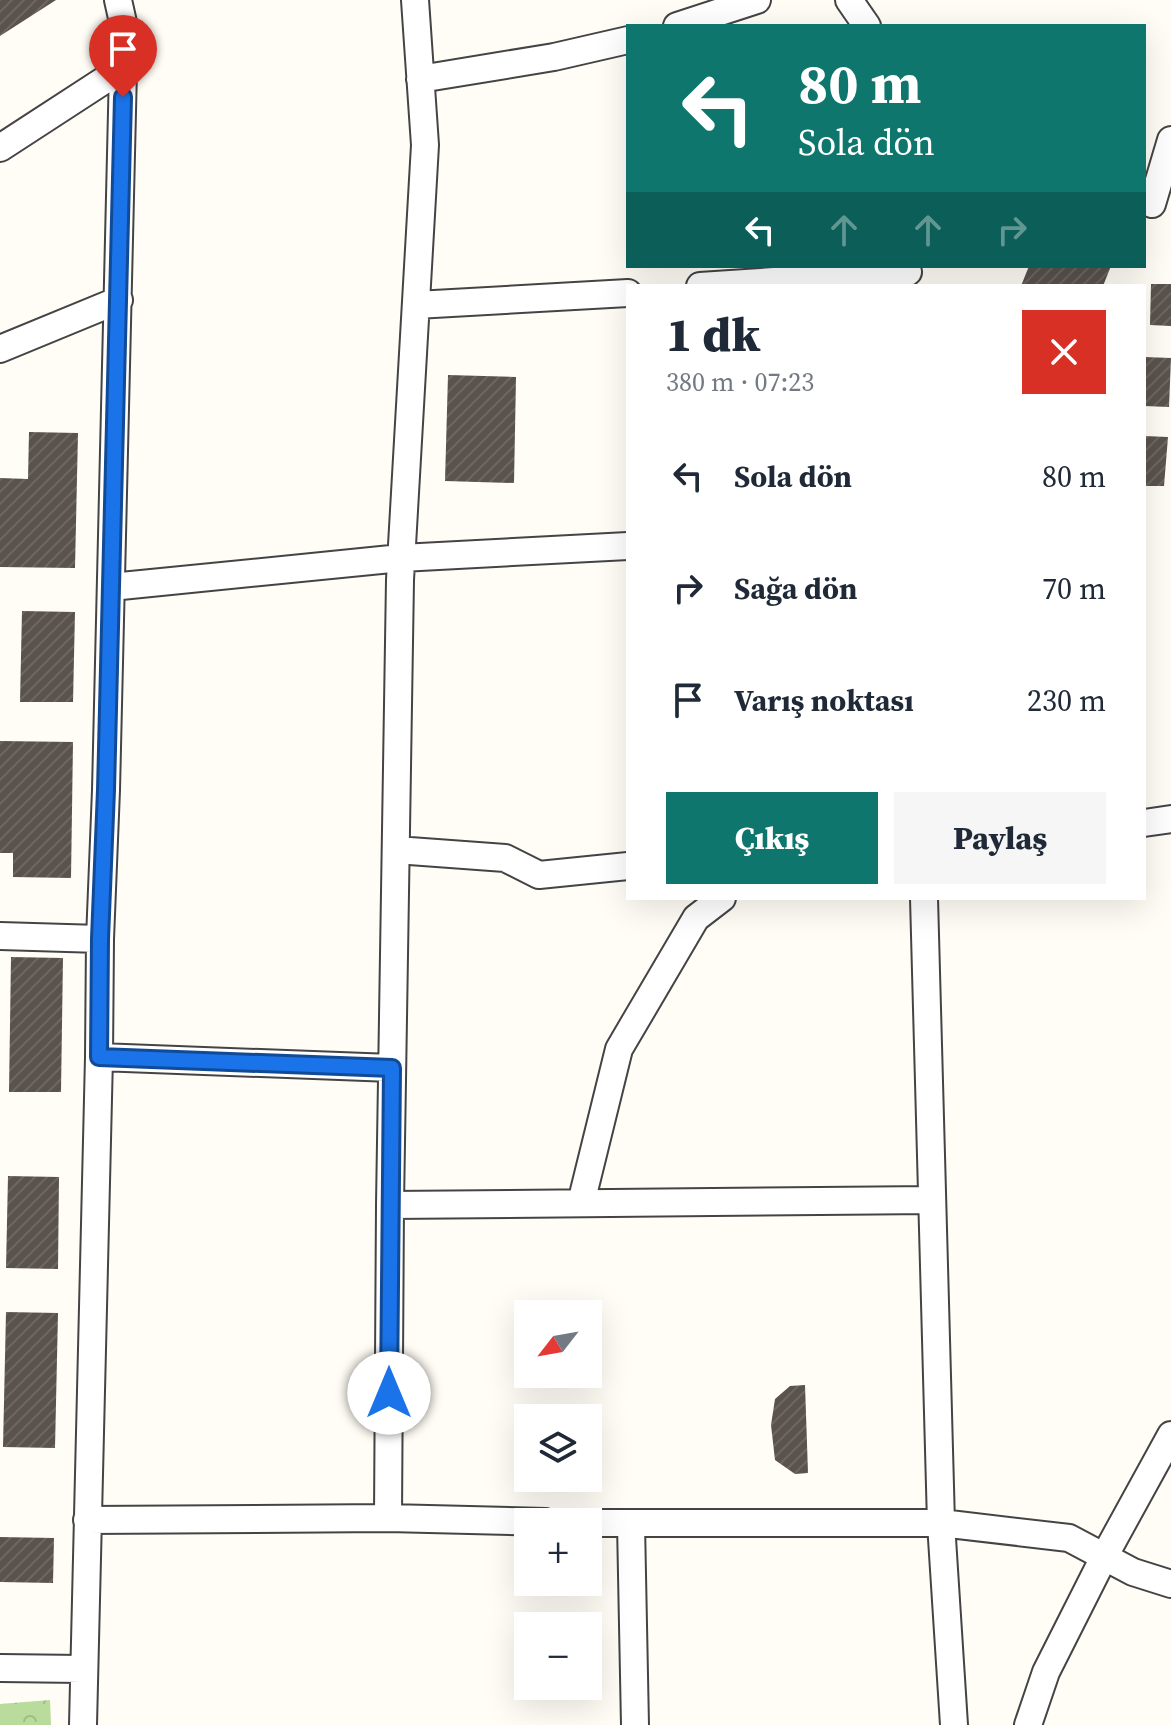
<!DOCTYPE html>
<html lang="tr">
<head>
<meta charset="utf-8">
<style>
	body { margin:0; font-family:"Source Serif 4",serif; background:#f6f6f7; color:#1f2937; height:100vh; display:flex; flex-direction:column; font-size:30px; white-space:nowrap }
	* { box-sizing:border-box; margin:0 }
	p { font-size:26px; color:#747a83 }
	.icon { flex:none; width:44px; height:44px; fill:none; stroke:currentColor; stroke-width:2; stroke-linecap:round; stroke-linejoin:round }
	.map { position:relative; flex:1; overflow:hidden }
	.side { position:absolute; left:626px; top:284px; width:520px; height:616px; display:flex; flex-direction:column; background:#fff; border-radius:0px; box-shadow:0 8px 32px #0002 }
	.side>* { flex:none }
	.hud { position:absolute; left:626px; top:24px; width:520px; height:244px; border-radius:0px; box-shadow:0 8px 32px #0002; background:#0f766e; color:#fff; overflow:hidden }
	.needle { width:52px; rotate:239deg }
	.controls { position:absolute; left:514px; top:1300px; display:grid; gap:16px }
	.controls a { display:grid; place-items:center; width:88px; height:88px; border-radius:0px; background:#fff; box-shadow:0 8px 32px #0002; font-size:40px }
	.pin { position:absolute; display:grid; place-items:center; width:68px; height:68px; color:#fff; margin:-82px -34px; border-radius:50% 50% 50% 0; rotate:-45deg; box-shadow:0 0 8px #0007 }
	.pin .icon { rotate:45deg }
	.me { position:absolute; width:88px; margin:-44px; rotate:0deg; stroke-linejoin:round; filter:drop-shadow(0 0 6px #0008) }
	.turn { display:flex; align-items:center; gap:28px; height:168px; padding:0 40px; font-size:36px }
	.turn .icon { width:104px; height:104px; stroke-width:2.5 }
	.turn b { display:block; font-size:56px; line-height:68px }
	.lanes { display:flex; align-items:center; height:76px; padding:0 40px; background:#0003; justify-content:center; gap:40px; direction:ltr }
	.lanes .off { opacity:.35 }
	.round { display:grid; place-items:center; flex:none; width:84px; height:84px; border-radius:0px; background:#f6f6f7 }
	.head { display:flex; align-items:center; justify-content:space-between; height:136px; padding:0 40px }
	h1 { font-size:48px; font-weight:800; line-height:60px }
	.primary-button { display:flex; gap:16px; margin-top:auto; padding:16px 40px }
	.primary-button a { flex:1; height:92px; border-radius:0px; background:#0f766e; color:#fff; font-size:32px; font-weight:800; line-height:92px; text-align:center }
	.primary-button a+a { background:#f6f6f7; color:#1f2937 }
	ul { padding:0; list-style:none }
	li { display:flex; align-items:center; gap:24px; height:112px; padding:0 40px }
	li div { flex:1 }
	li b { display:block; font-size:30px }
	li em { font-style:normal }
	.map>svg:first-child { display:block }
	.forest { fill:url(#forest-crowns) }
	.building { fill:url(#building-hatch) }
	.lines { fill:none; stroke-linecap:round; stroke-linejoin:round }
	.street-casing { stroke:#444; stroke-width:30 }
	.street { stroke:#fff; stroke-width:26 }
	.route-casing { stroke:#114b97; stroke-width:20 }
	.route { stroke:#1a73e8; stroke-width:14 }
</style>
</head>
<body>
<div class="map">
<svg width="1171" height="1725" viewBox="0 0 1171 1725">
	<defs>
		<pattern id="forest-crowns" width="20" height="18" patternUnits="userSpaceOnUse" patternTransform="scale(2)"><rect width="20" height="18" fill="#b9dc9c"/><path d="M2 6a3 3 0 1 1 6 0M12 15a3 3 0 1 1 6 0" fill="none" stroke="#9ebc85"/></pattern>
		<pattern id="building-hatch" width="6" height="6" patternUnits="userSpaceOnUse" patternTransform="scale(2)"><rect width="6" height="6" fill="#5a524d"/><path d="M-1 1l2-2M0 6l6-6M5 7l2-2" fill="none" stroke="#6d6662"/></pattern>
	</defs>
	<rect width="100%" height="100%" fill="#fffdf5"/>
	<path class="forest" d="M50,1700L51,1725H0V1704Z"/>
	<path class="building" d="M0,0H56L0,36Z
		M1029,266H1111L1103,286H1021Z
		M1151,284H1171V326L1150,325Z
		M1144,357L1171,358L1169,407L1144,406Z
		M448,375L516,377L514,483L445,481Z
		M29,432L78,433L75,568L0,567V478L28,479Z
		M1144,436L1168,437L1164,486H1144Z
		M22,611L75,612L73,702H20Z
		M0,741L73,742L71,878L13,877V853H0Z
		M11,957L63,958L61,1092H9Z
		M8,1176L59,1177L58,1269L6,1268Z
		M6,1312L58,1313L55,1448L3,1447Z
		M805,1385L808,1473L795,1474L775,1460L771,1425L775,1399L790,1386Z
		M0,1537L54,1538L53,1583L0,1582Z"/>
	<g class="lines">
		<defs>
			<path id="street" d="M849,0L867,26
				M677,26L757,0
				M420,79L554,57L628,40
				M0,148L123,68
				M1152,204L1171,140
				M700,286L908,272
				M416,305L628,293
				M0,349L119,300
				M111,587L401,558L628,546
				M1144,823L1171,819
				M396,850L505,858L539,875L628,866
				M924,898L941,1523L954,1725
				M0,936L100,939
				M99,1057L392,1068
				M581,1203L619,1049L696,918L722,898
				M390,1205L932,1200
				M388,1518L390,1205L400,580L425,145L415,0
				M87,1520L388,1518L545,1522
				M588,1523H941L1069,1538L1133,1572L1171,1584
				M631,1524L635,1725
				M0,1668L82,1669
				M83,1725L99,1057L100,939L106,790L124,27L118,0
				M1028,1725L1046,1672L1104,1557L1171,1435"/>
		</defs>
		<use href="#street" class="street-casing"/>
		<use href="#street" class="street"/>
	</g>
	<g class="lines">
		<defs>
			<path id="route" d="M123,97L106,790L100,939L99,1057L392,1068L389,1393"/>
		</defs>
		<use href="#route" class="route-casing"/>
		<use href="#route" class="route"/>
	</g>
</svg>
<div class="controls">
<a><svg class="needle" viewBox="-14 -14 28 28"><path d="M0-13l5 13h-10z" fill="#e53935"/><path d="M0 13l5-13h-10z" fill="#747a83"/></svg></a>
<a><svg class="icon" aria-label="layers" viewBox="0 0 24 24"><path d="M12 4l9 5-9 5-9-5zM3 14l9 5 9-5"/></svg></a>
<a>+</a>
<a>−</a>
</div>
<div class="pin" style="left:123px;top:97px;background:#d93025"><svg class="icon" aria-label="arrive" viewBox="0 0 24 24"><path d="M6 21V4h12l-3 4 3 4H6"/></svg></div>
<svg class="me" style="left:389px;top:1393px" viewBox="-20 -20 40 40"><circle r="19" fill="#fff"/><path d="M0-13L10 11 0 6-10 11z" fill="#1a73e8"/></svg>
<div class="hud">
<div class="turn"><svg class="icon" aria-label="left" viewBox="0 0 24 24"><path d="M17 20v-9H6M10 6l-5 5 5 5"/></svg><div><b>80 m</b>Sola dön</div></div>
<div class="lanes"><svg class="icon" aria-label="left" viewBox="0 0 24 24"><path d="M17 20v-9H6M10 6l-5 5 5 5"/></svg><svg class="icon off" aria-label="ahead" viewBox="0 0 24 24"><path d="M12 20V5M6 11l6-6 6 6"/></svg><svg class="icon off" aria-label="ahead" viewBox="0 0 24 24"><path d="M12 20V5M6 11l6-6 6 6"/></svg><svg class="icon off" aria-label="right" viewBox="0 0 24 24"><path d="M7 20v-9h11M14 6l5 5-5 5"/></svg></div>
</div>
<section class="side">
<div class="head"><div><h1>1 dk</h1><p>380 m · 07:23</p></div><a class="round" style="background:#d93025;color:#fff"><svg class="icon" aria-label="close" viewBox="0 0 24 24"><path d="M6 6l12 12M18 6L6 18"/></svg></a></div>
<ul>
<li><svg class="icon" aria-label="left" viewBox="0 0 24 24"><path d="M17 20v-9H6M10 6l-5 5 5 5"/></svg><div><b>Sola dön</b></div><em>80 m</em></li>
<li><svg class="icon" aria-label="right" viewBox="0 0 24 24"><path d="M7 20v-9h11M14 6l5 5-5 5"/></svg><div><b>Sağa dön</b></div><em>70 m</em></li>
<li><svg class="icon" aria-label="arrive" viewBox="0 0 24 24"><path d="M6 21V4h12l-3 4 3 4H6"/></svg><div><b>Varış noktası</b></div><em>230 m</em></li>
</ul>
<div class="primary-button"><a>Çıkış</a><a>Paylaş</a></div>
</section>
</div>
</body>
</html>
